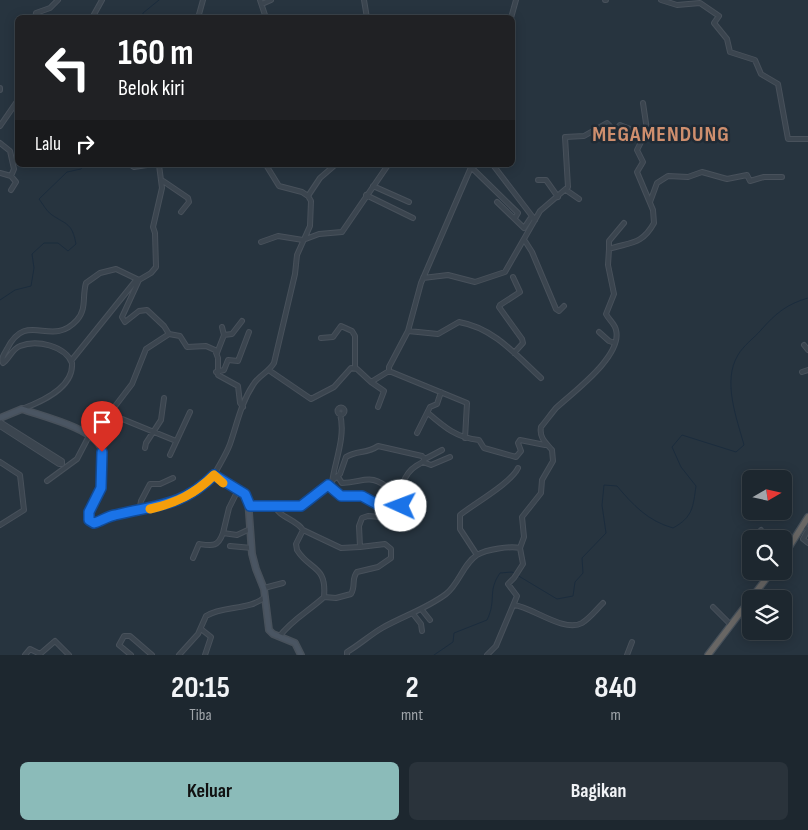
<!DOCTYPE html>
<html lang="id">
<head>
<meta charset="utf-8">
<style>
	body { margin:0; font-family:"Sofia Sans Condensed",sans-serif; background:#2a333b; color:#f1f3f6; height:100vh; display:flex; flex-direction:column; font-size:19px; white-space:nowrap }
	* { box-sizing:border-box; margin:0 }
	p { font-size:16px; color:#a0a5aa }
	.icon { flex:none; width:28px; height:28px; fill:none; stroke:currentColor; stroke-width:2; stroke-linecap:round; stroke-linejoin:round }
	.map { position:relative; height:655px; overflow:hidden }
	.side { display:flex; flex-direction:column; background:#1d272f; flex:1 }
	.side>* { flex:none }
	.top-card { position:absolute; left:15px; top:15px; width:500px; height:152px; border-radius:8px; box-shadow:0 2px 12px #0003,0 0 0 1px #3b444b; background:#202124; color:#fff; overflow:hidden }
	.needle { width:32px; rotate:81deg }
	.controls { position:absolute; left:742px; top:470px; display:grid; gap:10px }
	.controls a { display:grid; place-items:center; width:50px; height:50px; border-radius:8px; background:#1d272f; box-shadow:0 2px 12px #0003,0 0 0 1px #3b444b; font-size:25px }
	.pin { position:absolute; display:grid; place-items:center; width:42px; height:42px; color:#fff; margin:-51px -21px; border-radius:50% 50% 50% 0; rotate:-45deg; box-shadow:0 0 5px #0007 }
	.pin .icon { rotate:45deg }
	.me { position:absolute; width:55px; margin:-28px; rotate:272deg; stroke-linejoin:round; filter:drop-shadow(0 0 4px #0008) }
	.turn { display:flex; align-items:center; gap:18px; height:105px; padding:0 20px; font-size:22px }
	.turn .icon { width:65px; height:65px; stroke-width:2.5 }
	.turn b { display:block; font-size:35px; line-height:42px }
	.then { display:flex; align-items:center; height:48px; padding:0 20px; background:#0003; gap:10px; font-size:19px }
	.eta { display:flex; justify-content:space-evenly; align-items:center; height:85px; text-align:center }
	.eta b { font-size:30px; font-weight:700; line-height:35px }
	.primary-button { display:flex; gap:10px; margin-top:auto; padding:10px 20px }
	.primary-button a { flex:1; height:58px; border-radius:8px; background:#8bbbb9; color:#111; font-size:20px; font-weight:700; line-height:58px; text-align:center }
	.primary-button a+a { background:#2a333b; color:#f1f3f6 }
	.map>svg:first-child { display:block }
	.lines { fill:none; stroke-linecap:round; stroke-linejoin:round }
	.stream { stroke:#1b2c3d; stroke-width:1 }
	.minor-casing { stroke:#48515b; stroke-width:6 }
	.secondary-casing { stroke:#48515b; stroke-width:8 }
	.trunk-casing { stroke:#46505a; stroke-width:8 }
	.minor { stroke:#3b454f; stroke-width:4 }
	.secondary { stroke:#4a5562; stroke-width:5 }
	.trunk { stroke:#686664; stroke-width:5.5 }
	.route-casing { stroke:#114b97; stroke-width:12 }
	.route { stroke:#1a73e8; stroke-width:9 }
	.slow { stroke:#f59e0b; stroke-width:9 }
	.labels { text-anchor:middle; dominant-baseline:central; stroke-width:5; stroke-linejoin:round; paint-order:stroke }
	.district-label { font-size:22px; font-weight:bold; letter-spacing:1px; fill:#cf8f6e; stroke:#202a34 }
</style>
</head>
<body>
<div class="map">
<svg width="808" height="655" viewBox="0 0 808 655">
	<rect width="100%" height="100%" fill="#27343f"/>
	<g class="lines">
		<path class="stream" d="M142,18L143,13L159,0
			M0,300L15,290L31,286L34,268L32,254L44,243H58L68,251L76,244C72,223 67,225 52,215C46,211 43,204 39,199L67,172L81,169L84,165
			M434,655L453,642L454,633L487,620C497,599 487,592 500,573L512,572L557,599L573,596L575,582L583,573L582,558L606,533L602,505L604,485L617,486C633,505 648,521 673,528C693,517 693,507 696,486L681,467L672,447L682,435L736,452L744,445C737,419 722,381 738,355C743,346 754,338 761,330C776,313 787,304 808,298"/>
		<defs>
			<path id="minor" d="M260,0L266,18
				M364,0L367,18
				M605,0H606
				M661,0L677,5L700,3L719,16L714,23L727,39L730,52L755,60L761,74L778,84L788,139H808
				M262,4L271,0
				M35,18L36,13L50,8L58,0
				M92,18L102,0
				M198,18L203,0
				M511,18L516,0
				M0,88V90
				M0,126L18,100
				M0,143L10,151L14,169L11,176L0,173
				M131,165L134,167L147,165
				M159,165L162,188L153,227L155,233L156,267L151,273L139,280L122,317L125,322L139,311L147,310L164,326L169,334
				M493,165L535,220
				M471,167L518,213L515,218
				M538,180H546L558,197
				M163,181L188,198L189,202L181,212
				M373,186L409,202
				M11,190L16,182L11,176
				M566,190L579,199
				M366,195L413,218
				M308,196L320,178L335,165
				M497,202L524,228L532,216
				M650,202L657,183L668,176L688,177L702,172L727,179L747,175L750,181L764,177H782
				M525,241L532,252L556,309L559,311L564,306
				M261,242L278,236L303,240L319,234L342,232L388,165
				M609,249V241L624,223
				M513,277L520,292L500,305L499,307L522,339L523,343L514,353
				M423,278L448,275L475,282L505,272L540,211L568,187L565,137L584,136L607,123L615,131L620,125L645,135
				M408,331L438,334L459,322C494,328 516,355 541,378
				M599,332L609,341L615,343
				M224,335L232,334L242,321
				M321,338L333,337L341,326L352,331L355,336V368
				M804,345L808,350
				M217,353L224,335L222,327
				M71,361L137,279
				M270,371L311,399L334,387L351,368L357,369L371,382L389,371V367L408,331L421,283L472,165
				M389,371L467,403L465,438
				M216,372L224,370L228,360L238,361L249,332
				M802,372L808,370
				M371,382L384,391L378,407
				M337.5 411a3.5 3.5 0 1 1 7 0a3.5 3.5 0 1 1-7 0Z
				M22,409C41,402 74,388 72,363C65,346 37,339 20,346C12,349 9,359 3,363C1,358 4,354 7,349C27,309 51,349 77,320C87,309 82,296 86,283L100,273L116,269L139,280
				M428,413C444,427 457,438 479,440L484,448L516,457L521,451L518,443L520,440L545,445
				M110,414L176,441
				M0,422L62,461V464H59L0,426
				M417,433L430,407L437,404L441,392
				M145,448L146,443L161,420L164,398
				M170,455L190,412
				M425,459L442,450
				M0,462L20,475L24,510L0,525
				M423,462L431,465L450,457
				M214,475C219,465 226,455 230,444C237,424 241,403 253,385C259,375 268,373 274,363L295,274L297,255L310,226L311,201L308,196L302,192L279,186L266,165
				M338,477L342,483C366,482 370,472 392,491L400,489
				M47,481L77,459L89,436L106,418L132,384L146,349L169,334L180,336L187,347L206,346L215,350L218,358V375L238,386L240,403L243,407
				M332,482C335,461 346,436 340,414
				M275,505C277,517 296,519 303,530L296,544L297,550C310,571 327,565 324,597C309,611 291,620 279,637
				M250,506L304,504L340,474L346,457C357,450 367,454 378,446L422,456L425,459C422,464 420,463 416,466C403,474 399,492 401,505L397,509L382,507L362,496H341L328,485
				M139,511L141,501L150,484H160L173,478
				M803,525L808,530L803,539L808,543
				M303,530L341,548L360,547
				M761,530L768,539
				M223,533L229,508L238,490
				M230,546L252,548
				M477,555L460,529V515C475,503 511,483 518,468
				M193,558L199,544C213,546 218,547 223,533L237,535L250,529
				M264,588L283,583
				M324,597L336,598L351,594C356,586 351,579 357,572L378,567L391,558V549L385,544L360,547L359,526L362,518L368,516L393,518L407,508
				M514,605C532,607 564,633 582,623C590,618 596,610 603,603
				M713,607L731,625
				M422,610L430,620
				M414,615L421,624L422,631
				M201,629L211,637L205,655
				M25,655L30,649L40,654L55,641L69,655
				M131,655L119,645L124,636H130L152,655
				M179,655L198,634L206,616C224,605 249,611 265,597
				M347,655V652C359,645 370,635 382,628C403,616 426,609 446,594C459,584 463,564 477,555C487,549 510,546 520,548
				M487,655L496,646L517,596L508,584L514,578L523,564L520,548L524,537L522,517L541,493L542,480L553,461L552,450C546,443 539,438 541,427C546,421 551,414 556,408C572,393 623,356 616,330C615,324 609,320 606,314L614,294L608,265L609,249C630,242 642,245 654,223L653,210L637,172L643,162L637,150L647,130L643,103
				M627,655L632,642"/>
			<path id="secondary" d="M0,418L22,409C41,416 93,428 101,448C104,457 103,477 101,487C99,498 88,507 89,519L92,523C100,523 106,517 114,515C157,503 178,511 214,475L243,493L248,499L252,554L256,569L264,589L269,630L273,634L295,643L301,655"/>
			<path id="trunk" d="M784,555L808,517
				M708,655L772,571"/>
		</defs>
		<use href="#minor" class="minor-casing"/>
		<use href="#secondary" class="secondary-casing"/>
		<use href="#trunk" class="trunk-casing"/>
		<use href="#minor" class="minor"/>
		<use href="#secondary" class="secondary"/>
		<use href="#trunk" class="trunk"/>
	</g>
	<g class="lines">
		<defs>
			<path id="route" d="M102,452L101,488L89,512V520L94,523C101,521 108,516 115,515C155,505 182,507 214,475L245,494L250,506H301L328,485L341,496H362L382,507L397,509L401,506"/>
		</defs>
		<use href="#route" class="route-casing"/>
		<use href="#route" class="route"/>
		<path class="slow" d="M150,509C176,503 195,494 214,475L223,483"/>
	</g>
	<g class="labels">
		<g class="district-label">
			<text x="661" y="134">MEGAMENDUNG</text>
		</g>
	</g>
</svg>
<div class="controls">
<a><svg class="needle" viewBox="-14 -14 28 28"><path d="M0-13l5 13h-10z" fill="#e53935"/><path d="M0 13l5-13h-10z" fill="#a0a5aa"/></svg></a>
<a><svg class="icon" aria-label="search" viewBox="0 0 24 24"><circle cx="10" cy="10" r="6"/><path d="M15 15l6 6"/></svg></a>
<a><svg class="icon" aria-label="layers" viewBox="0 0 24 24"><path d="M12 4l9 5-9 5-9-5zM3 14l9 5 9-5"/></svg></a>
</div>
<div class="pin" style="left:102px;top:452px;background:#d93025"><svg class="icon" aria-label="arrive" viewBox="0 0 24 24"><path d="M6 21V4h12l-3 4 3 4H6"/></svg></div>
<svg class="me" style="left:401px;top:506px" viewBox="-20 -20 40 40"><circle r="19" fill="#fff"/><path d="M0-13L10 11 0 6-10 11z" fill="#1a73e8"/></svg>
<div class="top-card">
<div class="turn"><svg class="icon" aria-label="left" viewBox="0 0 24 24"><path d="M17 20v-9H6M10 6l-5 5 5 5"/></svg><div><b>160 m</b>Belok kiri</div></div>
<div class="then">Lalu<svg class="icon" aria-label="right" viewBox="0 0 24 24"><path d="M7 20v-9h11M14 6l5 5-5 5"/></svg></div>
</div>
</div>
<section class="side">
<div class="eta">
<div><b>20:15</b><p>Tiba</p></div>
<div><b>2</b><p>mnt</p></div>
<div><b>840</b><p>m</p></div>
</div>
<div class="primary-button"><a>Keluar</a><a>Bagikan</a></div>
</section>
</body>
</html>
